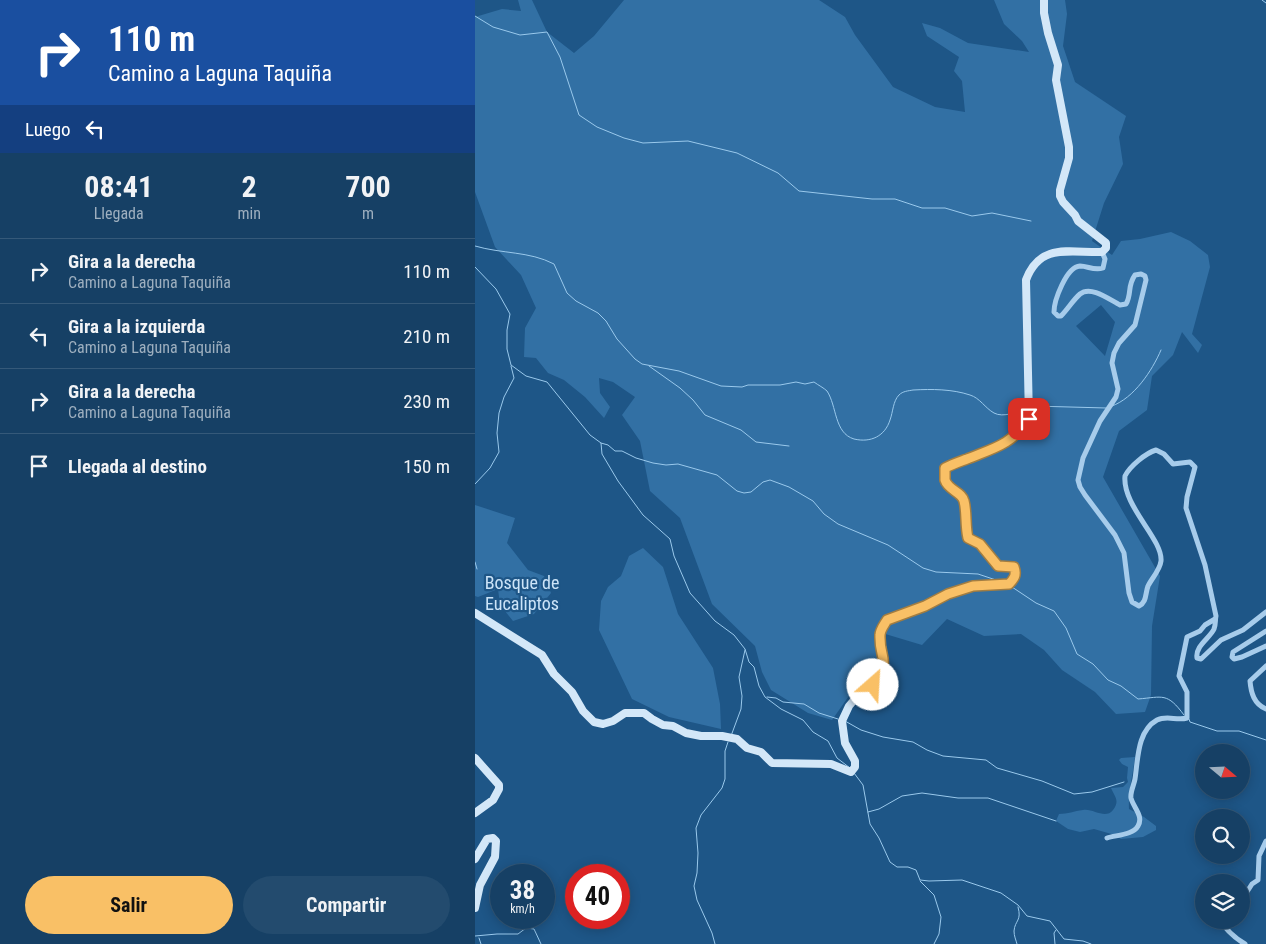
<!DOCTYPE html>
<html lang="es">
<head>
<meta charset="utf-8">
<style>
	body { margin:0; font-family:"Roboto Condensed",sans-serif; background:#234b6e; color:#f1f3f6; height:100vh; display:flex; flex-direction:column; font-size:19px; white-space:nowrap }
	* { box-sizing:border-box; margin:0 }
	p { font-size:16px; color:#9eafbf }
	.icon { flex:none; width:28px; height:28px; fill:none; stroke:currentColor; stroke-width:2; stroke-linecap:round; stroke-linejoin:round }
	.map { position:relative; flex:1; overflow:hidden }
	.panel { display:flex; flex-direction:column; background:#164065; width:475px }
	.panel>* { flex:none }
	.top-card { background:#1a4fa0; color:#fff; overflow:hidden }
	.needle { width:32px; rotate:109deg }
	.fabs { position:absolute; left:720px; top:744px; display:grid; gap:10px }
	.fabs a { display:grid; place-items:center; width:55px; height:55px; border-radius:50%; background:#164065; box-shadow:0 2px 12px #0003,0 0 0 1px #355979; font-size:25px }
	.speed { position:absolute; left:15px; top:864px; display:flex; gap:10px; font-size:25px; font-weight:700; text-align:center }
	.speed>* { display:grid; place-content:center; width:65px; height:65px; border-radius:50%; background:#164065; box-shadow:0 2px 12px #0003,0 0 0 1px #355979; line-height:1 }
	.speed small { font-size:12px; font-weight:400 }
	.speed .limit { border:8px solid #d22; background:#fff; color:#111 }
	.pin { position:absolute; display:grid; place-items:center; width:42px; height:42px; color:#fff; margin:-21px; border-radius:10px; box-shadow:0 2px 8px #0006 }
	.me { position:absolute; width:55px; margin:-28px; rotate:26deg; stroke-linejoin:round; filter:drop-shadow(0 0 4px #0008) }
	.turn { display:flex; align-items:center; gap:18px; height:105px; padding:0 25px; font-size:22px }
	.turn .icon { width:65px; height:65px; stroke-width:2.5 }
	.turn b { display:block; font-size:35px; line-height:42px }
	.then { display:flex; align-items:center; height:48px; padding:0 25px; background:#0003; gap:10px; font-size:19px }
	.eta { display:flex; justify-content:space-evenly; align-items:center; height:85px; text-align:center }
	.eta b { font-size:30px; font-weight:700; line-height:35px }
	.primary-button { display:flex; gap:10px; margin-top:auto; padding:10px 25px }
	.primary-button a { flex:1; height:58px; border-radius:30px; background:#f9c066; color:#111; font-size:20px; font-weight:700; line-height:58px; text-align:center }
	.primary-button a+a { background:#234b6e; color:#f1f3f6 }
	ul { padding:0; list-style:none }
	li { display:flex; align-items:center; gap:15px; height:65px; padding:0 25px; border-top:1px solid #355979 }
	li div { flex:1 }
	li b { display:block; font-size:19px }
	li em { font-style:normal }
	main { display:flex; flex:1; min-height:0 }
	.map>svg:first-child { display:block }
	.green { fill:#3270a4; fill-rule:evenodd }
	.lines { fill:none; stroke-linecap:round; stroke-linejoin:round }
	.stream { stroke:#9ac9ec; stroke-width:1 }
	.street { stroke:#a7cceb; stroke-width:5 }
	.secondary { stroke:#d3e7f8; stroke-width:8 }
	.route-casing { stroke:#a27d42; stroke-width:12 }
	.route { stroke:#f9c066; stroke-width:9 }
	.labels { text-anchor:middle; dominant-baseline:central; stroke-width:4.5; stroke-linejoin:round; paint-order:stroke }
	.park-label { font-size:18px; fill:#cce4f8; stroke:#1e5687 }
</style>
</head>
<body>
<main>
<section class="panel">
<div class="top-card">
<div class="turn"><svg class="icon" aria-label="right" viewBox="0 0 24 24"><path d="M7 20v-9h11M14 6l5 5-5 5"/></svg><div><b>110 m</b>Camino a Laguna Taquiña</div></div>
<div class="then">Luego<svg class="icon" aria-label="left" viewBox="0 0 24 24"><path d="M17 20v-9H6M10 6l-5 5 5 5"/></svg></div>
</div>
<div class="eta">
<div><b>08:41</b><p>Llegada</p></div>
<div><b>2</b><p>min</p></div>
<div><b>700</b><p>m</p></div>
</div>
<ul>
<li><svg class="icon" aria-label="right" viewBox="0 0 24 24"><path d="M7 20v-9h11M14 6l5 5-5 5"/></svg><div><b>Gira a la derecha</b><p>Camino a Laguna Taquiña</p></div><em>110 m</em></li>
<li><svg class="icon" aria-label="left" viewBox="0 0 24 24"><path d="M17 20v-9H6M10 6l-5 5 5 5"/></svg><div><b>Gira a la izquierda</b><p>Camino a Laguna Taquiña</p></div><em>210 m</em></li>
<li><svg class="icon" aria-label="right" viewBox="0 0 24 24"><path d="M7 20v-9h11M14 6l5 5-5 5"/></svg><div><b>Gira a la derecha</b><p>Camino a Laguna Taquiña</p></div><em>230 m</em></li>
<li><svg class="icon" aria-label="arrive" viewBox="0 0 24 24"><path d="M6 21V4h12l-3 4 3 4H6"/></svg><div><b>Llegada al destino</b></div><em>150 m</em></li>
</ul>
<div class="primary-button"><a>Salir</a><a>Compartir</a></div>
</section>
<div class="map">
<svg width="791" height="944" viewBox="0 0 791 944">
	<rect width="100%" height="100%" fill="#1e5687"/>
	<path class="green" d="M43,0H57L72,32L99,53L119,36L149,0H344L370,17L380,35L418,87L460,107L490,112L487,81L479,71L484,57L452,36L447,23L465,28L493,43L554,52L547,41L529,24L519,0H590L592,14L588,46L600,82L651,116L644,137L648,164L629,203L617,241L637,255L646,241L665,239L696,232L715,241L733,255L735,267L717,334L727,345L723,353L707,332L698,355L677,376L672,410L644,431L628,477L685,576L677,626L676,695L670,712L641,714L620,692L587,670L569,650L546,634L509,636L472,619L447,645L407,633L403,661L383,683L357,720L333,713L296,690L287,672L280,646L237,604L205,518L175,491L165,441L147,415L160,397L138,382L124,378L125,393L135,407L129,418L110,397L89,380L73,373L61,358L49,357L50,328L61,308L46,275L20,247L0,192V17L27,9L46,11ZM626,305L640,322L630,356L601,326Z
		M0,505L40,518L32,543L53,570L69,576L76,593L59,614L38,621L25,605L23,589L3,597L0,596Z
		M168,548L188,567L203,614L238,668L245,704L246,729L194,717L157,699L124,630L126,601L133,587L146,576L154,556Z
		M660,757C658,775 653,791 654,809L669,817L681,826V830L668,837L646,839L640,835L619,829L605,832L593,829L581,821L584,814C593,814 599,811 608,810C618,808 630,820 638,810C645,801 640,797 636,788L648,787L653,782L652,778L653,767L647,764L644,760L646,758Z"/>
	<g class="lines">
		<path class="stream" d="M787,0L791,3
			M0,16L18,27L45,35L72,32L85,57L104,115L122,127L149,138L168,143L213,141L262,153L303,173L324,191L397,199H420L447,208H470L497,216L517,213L556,221
			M0,246C27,254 54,251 79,264L92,293L101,301L123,313L131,321L142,339L160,359L167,364L204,371L246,386L267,387L273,385H305L321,382L330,384L339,382C343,385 349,388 352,391C362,406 359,433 379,439C396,443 410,436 415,420C418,412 418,401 424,395C428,391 433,391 438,390C457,389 477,389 495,395C505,398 510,408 519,413C528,418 543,412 551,408
			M0,267L21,289L35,314L32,330V349L36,365L51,376L72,382L115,435L126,443L127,454L143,481L168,515L195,539L199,556L215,593L240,621L259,635L270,649L274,662L279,667L284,686L290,697L306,709L328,720L338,732L353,741L362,758L375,768
			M174,366L205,388L218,400L230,415L266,430L281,442L314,446
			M558,406L631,408
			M637,406C659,398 677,371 686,350
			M126,443L133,445L140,451H147L161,458L178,463L191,465L203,464L242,475L262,491L269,493L276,492L288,482L295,480L314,487L338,501L349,514L363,524L413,545L448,568L461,572L503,574L527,582
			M0,484L15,468L24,452L22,433L24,413L29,397L39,378L36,366
			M0,562L2,569
			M537,587L561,603L579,611L591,628L602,654L618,664L633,680L646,686L663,699C688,697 692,692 709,715
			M292,697L301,698L308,702L329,704L344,713L363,719
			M714,719L715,722L742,731H764L791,740
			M370,721L386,730L408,737L438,742L452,750L468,756L511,760L522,768L567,781L599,794L617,792L649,782
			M256,736L266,709L267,696L264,677L270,650
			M379,773L388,785L395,824L404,838L415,862L422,867H433L441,870L445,880L454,881L487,880L526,893L543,905L552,916L575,921L589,939L608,941L616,944
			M393,812L404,809L427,796L447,793L483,798H513L581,821
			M445,881L459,895L466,917L464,934L459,944
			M0,936L22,934H43L51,928L59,929L66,944
			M4,938L6,944
			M240,944L237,933L222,900L219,886L222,873L223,853L221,828L226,815L247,788L250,779V751L253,742
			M542,944C541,940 539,936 539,931C540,920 547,921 543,907
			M580,944L579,933L581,930"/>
		<path class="street" d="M627,252L630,259L628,268C619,271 613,266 605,266C591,267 579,301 579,312L583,316H586C593,309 598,300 605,294C616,285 635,300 645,305L651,304C657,294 652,286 660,275L666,274L670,276L671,280L660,325L644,343L639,353L637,363L643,389L641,397L625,421L608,458L603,480L605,487L610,495L640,535L649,553L654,593L657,602L664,606C672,602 670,594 673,586C677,578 685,570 686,561C688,539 647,506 650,476C655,466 671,453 681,450L689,454L698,464L715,462L720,467L712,497L711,508L730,565L741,616C740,620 741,624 739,629C735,638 720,646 722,658L726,659L746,640L768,630L791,612
			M791,631L758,652L757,657L759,659L767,657L791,646
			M791,666L775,681C776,693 779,704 791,709
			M632,838C641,835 658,835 663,826C669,816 658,807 656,798C655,792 659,785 660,779C663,760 662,731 682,720C692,715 702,721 712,718V692L704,676L712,637L725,631L730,625L740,619
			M766,899L768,898L777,884L783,880L784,856L791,841
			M745,920C751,930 760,938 770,944"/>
		<path class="secondary" d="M0,613L67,655L79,674L97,692L108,711L119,722L128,724L138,721L150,713H169L177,719L188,725L198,726L211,733L226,736H247L262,739L272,748L286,752L297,763L356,764L376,772L380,767V761L370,743L367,721L374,706L380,699L392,693L406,675L409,667V658L405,634L411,620L450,606L473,594L498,586L534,585C539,579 542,575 539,567L523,566L505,544L493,537C490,526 493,512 489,501C487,492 473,490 470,480C470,477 470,472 470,468C478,463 484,462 492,459C520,447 536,446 554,419L551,280C565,242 596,253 627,252L631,248V243L603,221L600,215L588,202L585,196V190L594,158V147L581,80L583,65L573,33L569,13V0
			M0,758L24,785V789L18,800L0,813
			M0,859L12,839L18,838L21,841L20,857L5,885L0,908"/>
	</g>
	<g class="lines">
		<defs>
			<path id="route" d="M398,685C417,659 404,660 405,635C405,630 409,625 412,620L450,606L473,594L498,586L534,584C539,579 542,575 539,567L523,566L505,544L493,538C490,526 492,512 489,501C487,492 473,490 470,480C470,477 470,472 470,468C478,464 484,462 492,459C519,448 536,445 554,419"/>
		</defs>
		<use href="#route" class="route-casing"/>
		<use href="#route" class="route"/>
	</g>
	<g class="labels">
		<g class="park-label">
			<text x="47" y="582">Bosque de<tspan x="47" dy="21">Eucaliptos</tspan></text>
		</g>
	</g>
</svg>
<div class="fabs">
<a><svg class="needle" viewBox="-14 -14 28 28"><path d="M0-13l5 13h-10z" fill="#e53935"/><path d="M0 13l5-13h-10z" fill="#9eafbf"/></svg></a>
<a><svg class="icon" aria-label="search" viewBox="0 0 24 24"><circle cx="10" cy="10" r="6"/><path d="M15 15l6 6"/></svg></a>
<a><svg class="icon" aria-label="layers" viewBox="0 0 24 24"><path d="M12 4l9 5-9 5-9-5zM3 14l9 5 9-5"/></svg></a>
</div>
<div class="speed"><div>38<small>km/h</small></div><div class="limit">40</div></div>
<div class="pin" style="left:554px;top:419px;background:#d93025"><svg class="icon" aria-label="arrive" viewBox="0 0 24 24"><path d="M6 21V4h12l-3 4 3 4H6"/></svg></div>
<svg class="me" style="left:398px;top:685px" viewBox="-20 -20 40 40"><circle r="19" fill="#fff"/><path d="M0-13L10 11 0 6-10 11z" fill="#f9c066"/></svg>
</div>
</main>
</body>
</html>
